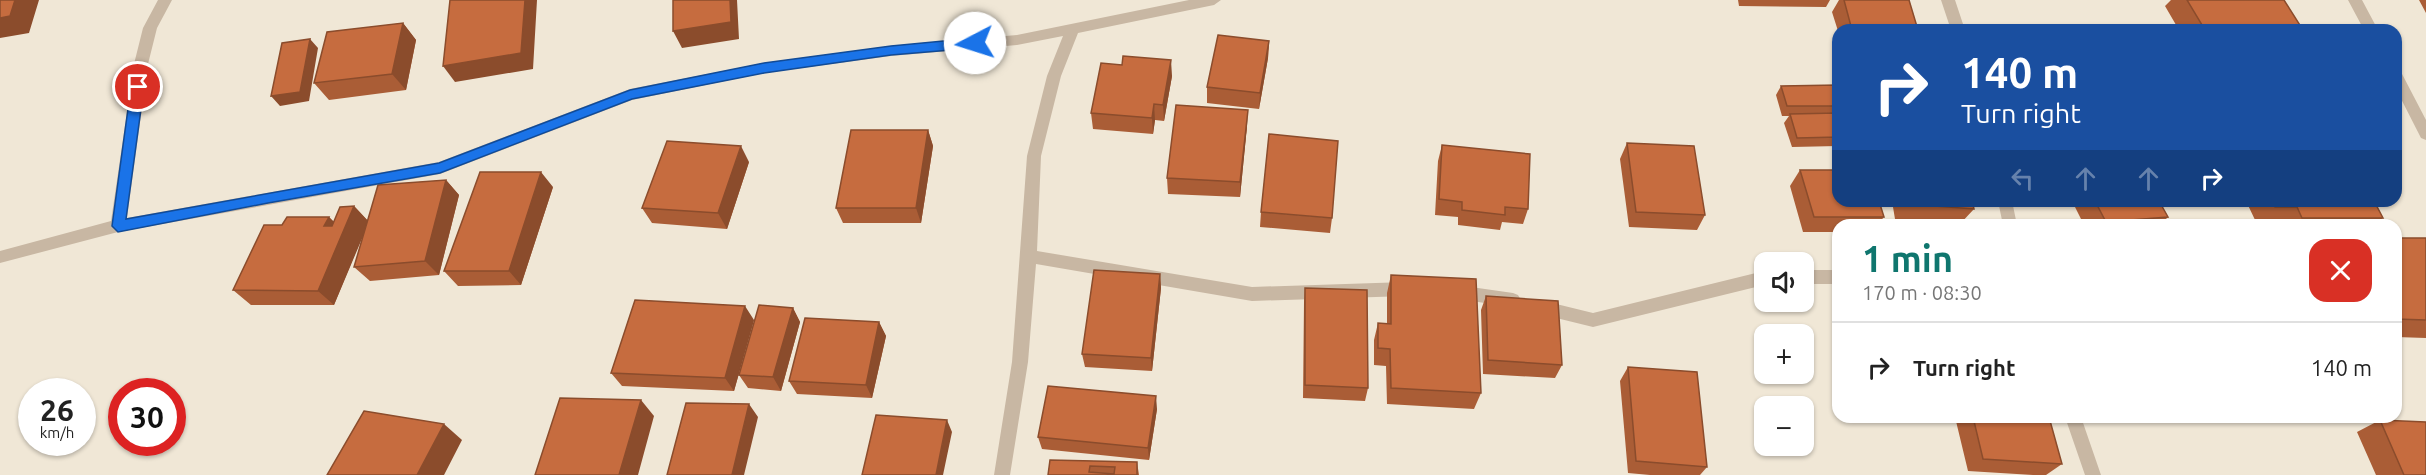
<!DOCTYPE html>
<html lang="en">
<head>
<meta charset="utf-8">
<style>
	body { margin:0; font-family:Ubuntu,sans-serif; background:#f2f2f2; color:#222; height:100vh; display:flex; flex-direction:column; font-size:22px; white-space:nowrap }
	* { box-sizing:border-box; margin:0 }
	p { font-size:20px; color:#767676 }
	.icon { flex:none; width:33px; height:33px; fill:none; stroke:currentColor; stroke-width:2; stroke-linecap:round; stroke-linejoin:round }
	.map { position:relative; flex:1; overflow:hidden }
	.side { position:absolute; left:1832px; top:219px; width:570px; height:204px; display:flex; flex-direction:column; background:#fff; border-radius:18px; box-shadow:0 2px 4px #0004 }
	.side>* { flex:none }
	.banner { position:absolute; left:1832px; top:24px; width:570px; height:183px; border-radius:18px; box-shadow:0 2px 4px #0004; background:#1a4fa0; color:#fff; overflow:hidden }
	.buttons { position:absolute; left:1754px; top:252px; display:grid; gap:12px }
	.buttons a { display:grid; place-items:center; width:60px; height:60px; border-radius:12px; background:#fff; box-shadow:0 2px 4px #0004; font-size:30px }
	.speed { position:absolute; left:18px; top:378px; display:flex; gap:12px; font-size:30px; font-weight:700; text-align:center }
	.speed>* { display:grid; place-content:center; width:78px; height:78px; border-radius:50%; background:#fff; box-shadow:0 2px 4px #0004; line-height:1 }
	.speed small { font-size:15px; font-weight:400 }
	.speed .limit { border:9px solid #d22; background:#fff; color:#111 }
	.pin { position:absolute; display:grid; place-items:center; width:51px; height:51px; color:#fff; margin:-26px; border:3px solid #fff; border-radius:50%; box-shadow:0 2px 6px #0007 }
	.me { position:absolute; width:66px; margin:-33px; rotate:265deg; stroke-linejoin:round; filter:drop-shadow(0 0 4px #0008) }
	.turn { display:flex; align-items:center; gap:21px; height:126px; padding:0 30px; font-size:27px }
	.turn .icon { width:78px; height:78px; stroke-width:2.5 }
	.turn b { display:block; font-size:42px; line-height:51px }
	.lanes { display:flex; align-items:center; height:57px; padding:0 30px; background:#0003; justify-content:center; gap:30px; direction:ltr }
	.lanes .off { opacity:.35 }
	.round { display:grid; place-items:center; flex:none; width:63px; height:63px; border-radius:18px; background:#f2f2f2 }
	.overview { display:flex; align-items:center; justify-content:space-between; height:102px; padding:0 30px }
	h1 { font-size:36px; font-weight:700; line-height:45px; color:#0f766e }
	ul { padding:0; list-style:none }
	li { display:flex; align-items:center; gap:18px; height:90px; padding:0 30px; border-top:2px solid #e0e0e0 }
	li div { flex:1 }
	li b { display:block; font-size:22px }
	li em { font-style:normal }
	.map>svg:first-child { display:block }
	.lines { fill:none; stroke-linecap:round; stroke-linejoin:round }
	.minor { fill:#c8b7a3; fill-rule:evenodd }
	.wall { fill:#aa5d36 }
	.shaded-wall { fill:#8b4c2c }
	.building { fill:#c66c3f; stroke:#8b4c2c; stroke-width:1.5; fill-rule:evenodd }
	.route { fill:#1a73e8; stroke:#114b97; stroke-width:1.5 }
</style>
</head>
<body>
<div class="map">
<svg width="2426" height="475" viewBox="0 0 2426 475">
	<rect width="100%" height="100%" fill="#f0e7d6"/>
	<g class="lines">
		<path class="minor" d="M158,0H172L157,28L148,64L127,218L439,162L630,89L764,63L891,46L1017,35L1189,0H1221L1214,5L1078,33L1061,76L1041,156L1037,251L1252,287L1406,282L1411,284L1414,289L1411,294L1406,296L1252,301L1036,264L1028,362L1010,475H994L1012,362L1027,156L1047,76L1063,36L1017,45L891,56L764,73L632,100L440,174L118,232L0,263V251L111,221L134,64L143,28Z
			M1941,0H1955L1965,30H1951Z
			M2348,0H2362L2378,30H2364Z
			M2396,71L2401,72L2426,120V140L2421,138L2396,89Z
			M1998,201H2012L2017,225H2003Z
			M1803,270H1838V284H1803Z
			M1764,271V285L1593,327L1540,314L1535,312L1532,307L1535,302L1540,300L1593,313Z
			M1457,285L1513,293L1518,295L1521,300L1518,305L1513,307L1457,299L1452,297L1449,292L1452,287Z
			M2065,417H2081L2101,475H2085Z"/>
	</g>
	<path class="wall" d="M1738,0H1830L1826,7L1739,6Z
		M1839,0H1909L1918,30H1838V31L1832,12Z
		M2171,0H2284L2303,30H2179L2165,6Z
		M2419,0H2426V13Z
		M403,23L416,40L406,90L329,100L314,83Z
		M1269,41L1268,58L1259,109L1207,103V87Z
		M1172,76L1164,121L1155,120L1153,134L1093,129L1091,113Z
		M1838,85V146L1792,147L1784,123L1789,116H1782L1776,95L1781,86Z
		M1247,126L1240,197L1168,194L1167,178Z
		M928,130L933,146L921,223H843L836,208Z
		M1627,143L1705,215L1697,230L1629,227L1620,159Z
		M1442,145L1528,209L1523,224L1502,222L1500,230L1458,225V217L1435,215L1438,161Z
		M749,162L727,229L652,223L642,208Z
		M1800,170L1884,217L1877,225H1838V232H1803L1790,186Z
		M446,180L459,195L439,275L370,281L354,267L364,232L334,305H251L233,290L282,225L329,217L334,222L354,206L368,221Z
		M553,187L521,285L458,286L444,271Z
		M1892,201H1972L1974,209L1960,224L1895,219Z
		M2072,201H2159L2168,217L2160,225H2084Z
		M2246,201H2374L2383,218L2373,225H2279L2278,222H2256Z
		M1261,212L1332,218L1330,233L1260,227Z
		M2396,238H2426V338L2396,337Z
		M1160,274L1161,288L1152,371L1085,367L1082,354Z
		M1391,275L1481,393L1474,409L1387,404L1386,366L1374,365V340L1378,323L1387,324V293Z
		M1305,288L1368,388L1365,401L1303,398L1304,302Z
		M1486,296L1562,365L1555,378L1483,374L1481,310Z
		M793,308L800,322L781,391L748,388L739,375Z
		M754,320L734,391L622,386L611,373Z
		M879,322L886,336L872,398L797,394L789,381Z
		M1628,367L1707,467L1700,475H1650L1628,473L1620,381Z
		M1157,409L1149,460L1042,449L1038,437Z
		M1955,417H2049L2062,464L2046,475H2033L1968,471Z
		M2380,420L2426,475H2376L2357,432Z
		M1050,460L1137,462L1139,475H1048Z"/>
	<path class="shaded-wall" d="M15,0H39L29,33L0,38V18Z
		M525,0H537L533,69L455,82L443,66Z
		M730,0H737L739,39L682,48L673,31Z
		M403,23L416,40L406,90L392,74Z
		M310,39L318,48L309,101L280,106L271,96Z
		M1269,41L1268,58L1259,109L1260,93Z
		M1171,60L1172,76L1164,121L1163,105Z
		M1154,104L1155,120L1153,134L1152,118Z
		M1248,110L1247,126L1240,197V182Z
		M928,130L933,146L921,223L916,208Z
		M741,146L749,162L727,229L718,213Z
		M541,172L553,187L521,285L509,271Z
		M446,180L459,195L439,275L425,261Z
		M354,206L369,222L334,305L318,291L324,226L329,217L343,231Z
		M1160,274L1161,288L1152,371L1151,358Z
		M745,306L754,320L734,391L725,378Z
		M793,308L800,322L781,391L773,377Z
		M879,322L886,336L872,398L866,385Z
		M1156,396L1157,409L1149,460L1148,448Z
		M641,400L654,416L638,475H619Z
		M749,404L758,417L744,475H732Z
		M947,420L952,432L943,475H936Z
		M444,424L462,440L444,475H417Z"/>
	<path class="building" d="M0,0H15L10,16L0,18Z
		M450,0H525L521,53L443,66Z
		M673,0H730L731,22L673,31Z
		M1844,0H1909L1918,30H1852Z
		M2187,0H2284L2303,30H2205Z
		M403,23L392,74L314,83L327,32Z
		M1218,35L1269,41L1260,93L1207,87Z
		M310,39L300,92L271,96L282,43Z
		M1123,56L1171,60L1163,105L1154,104L1152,118L1091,113L1101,63L1122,65Z
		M1838,85V106H1787L1781,86Z
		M1176,105L1248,110L1240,182L1167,178Z
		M1838,113V137L1797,138L1790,114Z
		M851,130H928L916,208H836Z
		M1269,134L1338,141L1332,218L1261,212Z
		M667,141L741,146L718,213L642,208Z
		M1627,143L1694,146L1705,215L1636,212Z
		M1442,145L1530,154L1528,209L1505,207V215L1462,210V202L1439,199Z
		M1800,170H1838V201H1879L1884,217H1814Z
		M480,172H541L509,271H444Z
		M446,180L425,261L354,267L378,185Z
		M1907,201H1972L1974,209L1908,204Z
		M2095,201H2159L2168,217L2106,222Z
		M2272,201H2374L2383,218H2302L2297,207H2275Z
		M354,206L318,291L233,290L264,225H282L287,217H329L324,226H332L340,207Z
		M2396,238H2426V320L2396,319Z
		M1094,270L1160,274L1151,358L1082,354Z
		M1391,275L1476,279L1481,393L1391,388L1390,349L1378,348V323L1391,324Z
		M1305,288L1367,290L1368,388L1305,385Z
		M1486,296L1558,301L1562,365L1488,360Z
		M635,300L745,306L725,378L611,373Z
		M759,305L793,308L773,377L739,375Z
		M805,318L879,322L866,385L789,381Z
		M1628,367L1697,372L1707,467L1636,461Z
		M1048,386L1156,396L1148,448L1038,437Z
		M560,398L641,400L619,475H535Z
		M686,403L749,404L732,475H667Z
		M364,411L444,424L417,475H327Z
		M876,415L947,420L936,475H862Z
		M1973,417H2049L2062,464L1983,459Z
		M2380,420L2426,422V475H2404Z
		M1050,460L1137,462V475H1048ZM1090,466L1115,467L1114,474L1089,472Z"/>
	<path class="route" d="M975,38L981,43L975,48L891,55L764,73L632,99L440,173L268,203L118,232L112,226L131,87L138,82L144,87L126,219L439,163L630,90L764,63L891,46Z"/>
</svg>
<div class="buttons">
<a><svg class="icon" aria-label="sound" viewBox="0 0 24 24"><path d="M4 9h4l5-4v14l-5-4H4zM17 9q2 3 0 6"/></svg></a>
<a>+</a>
<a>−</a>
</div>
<div class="speed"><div>26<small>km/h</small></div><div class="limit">30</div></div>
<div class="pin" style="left:138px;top:87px;background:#d93025"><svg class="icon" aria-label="arrive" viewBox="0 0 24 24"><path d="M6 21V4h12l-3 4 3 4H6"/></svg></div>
<svg class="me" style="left:975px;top:43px" viewBox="-20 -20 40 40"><circle r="19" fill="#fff"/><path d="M0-13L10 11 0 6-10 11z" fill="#1a73e8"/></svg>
<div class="banner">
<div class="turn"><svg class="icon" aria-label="right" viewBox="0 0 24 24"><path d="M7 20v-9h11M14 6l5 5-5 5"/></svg><div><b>140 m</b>Turn right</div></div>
<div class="lanes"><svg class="icon off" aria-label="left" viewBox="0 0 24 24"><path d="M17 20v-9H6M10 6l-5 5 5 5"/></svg><svg class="icon off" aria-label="ahead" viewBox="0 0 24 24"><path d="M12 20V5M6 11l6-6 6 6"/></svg><svg class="icon off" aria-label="ahead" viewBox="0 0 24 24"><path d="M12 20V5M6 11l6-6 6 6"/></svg><svg class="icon" aria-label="right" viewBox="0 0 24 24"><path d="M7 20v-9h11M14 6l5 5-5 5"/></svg></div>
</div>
<section class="side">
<div class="overview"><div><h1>1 min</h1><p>170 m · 08:30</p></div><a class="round" style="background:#d93025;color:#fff"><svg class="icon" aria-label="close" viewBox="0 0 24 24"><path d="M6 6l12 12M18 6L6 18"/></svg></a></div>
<ul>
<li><svg class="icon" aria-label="right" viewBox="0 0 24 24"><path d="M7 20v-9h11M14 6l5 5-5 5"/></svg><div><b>Turn right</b></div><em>140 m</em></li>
</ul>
</section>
</div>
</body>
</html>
